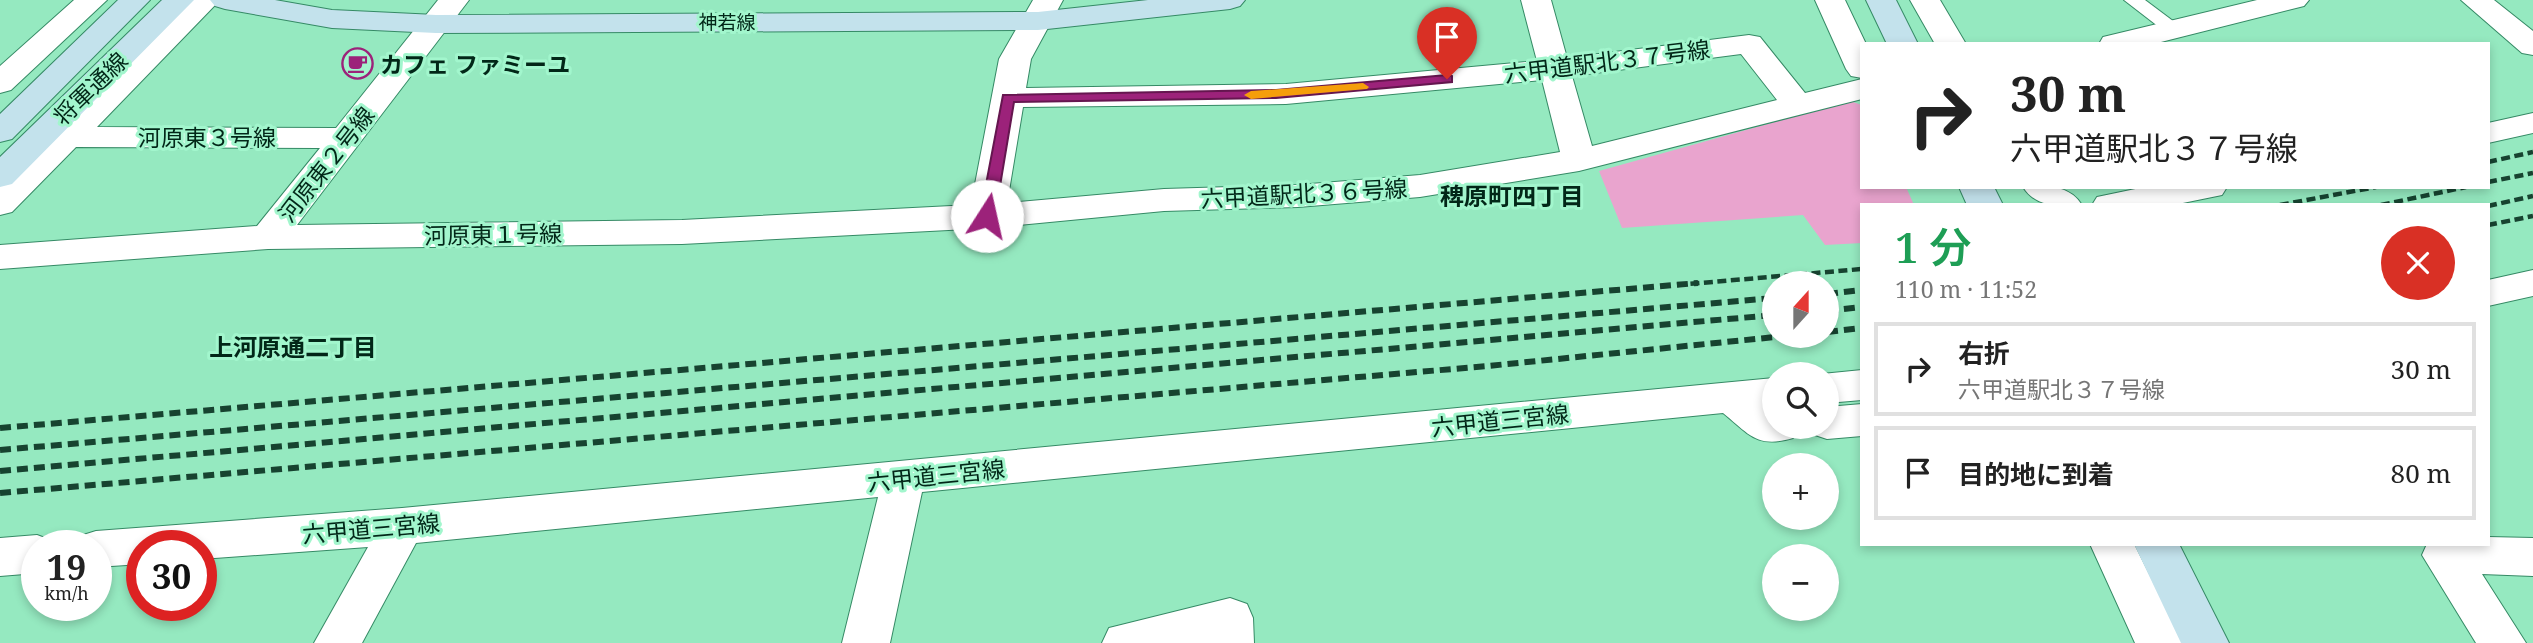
<!DOCTYPE html>
<html lang="ja">
<head>
<meta charset="utf-8">
<style>
	body { margin:0; font-family:"Noto Serif","Noto Sans JP",serif; background:#f6f6f6; color:#222; height:100vh; display:flex; flex-direction:column; font-size:26px; white-space:nowrap }
	* { box-sizing:border-box; margin:0 }
	p { font-size:23px; color:#767676 }
	.icon { flex:none; width:38px; height:38px; fill:none; stroke:currentColor; stroke-width:2; stroke-linecap:round; stroke-linejoin:round }
	.map { position:relative; flex:1; overflow:hidden }
	.drawer { position:absolute; left:1860px; top:203px; width:630px; height:343px; display:flex; flex-direction:column; background:#fff; border-radius:0px; box-shadow:0 4px 10px #0003 }
	.drawer>* { flex:none }
	.guide { position:absolute; left:1860px; top:42px; width:630px; height:147px; border-radius:0px; box-shadow:0 4px 10px #0003; background:#fff; color:#222; overflow:hidden }
	.needle { width:46px; rotate:21deg }
	.tools { position:absolute; left:1762px; top:271px; display:grid; gap:14px }
	.tools a { display:grid; place-items:center; width:77px; height:77px; border-radius:50%; background:#fff; box-shadow:0 4px 10px #0003; font-size:35px }
	.speed { position:absolute; left:21px; top:530px; display:flex; gap:14px; font-size:35px; font-weight:700; text-align:center }
	.speed>* { display:grid; place-content:center; width:91px; height:91px; border-radius:50%; background:#fff; box-shadow:0 4px 10px #0003; line-height:1 }
	.speed small { font-size:18px; font-weight:400 }
	.speed .limit { border:10px solid #d22; background:#fff; color:#111 }
	.pin { position:absolute; display:grid; place-items:center; width:60px; height:60px; color:#fff; margin:-72px -30px; border-radius:50% 50% 50% 0; rotate:-45deg; box-shadow:0 0 7px #0007 }
	.pin .icon { rotate:45deg }
	.me { position:absolute; width:77px; margin:-38px; rotate:10deg; stroke-linejoin:round; filter:drop-shadow(0 0 5px #0008) }
	.turn { display:flex; align-items:center; gap:24px; height:147px; padding:0 35px; font-size:32px }
	.turn .icon { width:91px; height:91px; stroke-width:2.5 }
	.turn b { display:block; font-size:49px; line-height:60px }
	.round { display:grid; place-items:center; flex:none; width:74px; height:74px; border-radius:37px; background:#f6f6f6 }
	.summary { display:flex; align-items:center; justify-content:space-between; height:119px; padding:0 35px }
	h1 { font-size:42px; font-weight:600; line-height:52px; color:#1e9e55 }
	ul { padding:0; list-style:none }
	li { display:flex; align-items:center; gap:21px; height:94px; margin:0 14px 10px; padding:0 21px; border:4px solid #e0e0e0; border-radius:0px }
	li div { flex:1 }
	li b { display:block; font-size:26px }
	li em { font-style:normal }
	.map>svg:first-child { display:block }
	.green { fill:#e9a4ce }
	.lines { fill:none; stroke-linecap:round; stroke-linejoin:round }
	.lane-casing { stroke:#358a65; stroke-width:2 }
	.street-casing { stroke:#358a65; stroke-width:2 }
	.secondary-casing { stroke:#358a65; stroke-width:2 }
	.lane { fill:#fff; fill-rule:evenodd }
	.street { fill:#fff; fill-rule:evenodd }
	.secondary { fill:#c3e2ec; fill-rule:evenodd }
	.rail-far1 { stroke:#174330; stroke-width:4.5; stroke-dasharray:9 4.5; stroke-linecap:butt }
	.rail { stroke:#174330; stroke-width:6; stroke-dasharray:11 6; stroke-linecap:butt }
	.route { fill:#9c227a; stroke:#65164f; stroke-width:2 }
	.slow { fill:#f59e0b }
	.labels { text-anchor:middle; dominant-baseline:central; stroke-width:6; stroke-linejoin:round; paint-order:stroke }
	.far-street-label { font-size:19px; fill:#022718; stroke:#a2f6cd }
	.street-label { font-size:23px; fill:#022718; stroke:#a2f6cd }
	.poi-label { font-size:23px; font-weight:bold; fill:#022718; stroke:#a2f6cd; text-anchor:start }
	.neighbourhood-label { font-size:24px; font-weight:bold; fill:#022718; stroke:#a2f6cd }
</style>
</head>
<body>
<div class="map">
<svg width="2533" height="643" viewBox="0 0 2533 643">
	<rect width="100%" height="100%" fill="#95e9c0"/>
	<path class="green" d="M1850,101L1862,105V187H1906L1914,205H1862V243L1825,245L1803,215L1622,228L1599,171Z"/>
	<g class="lines">
		<defs>
			<path id="lane" d="M2124,0H2145L2185,30L2175,36L2168,34Z"/>
			<path id="street" d="M74,0H107L11,90L0,93V66Z
				M188,0H220L97,127L336,128L438,0H469L297,225L682,220L971,205L999,59L1033,0H1063L1031,59L1026,88L1286,84L1537,61L1521,0H1551L1567,58L1749,35L1760,37L1805,93L1862,79V99L1579,171L1420,197L1298,207L1164,211L987,228L682,244L268,249L0,269V245L257,226L320,148L76,147L12,212L0,215V184ZM1741,54L1777,100L1592,146L1572,76ZM1542,80L1560,152L1420,175L1298,185L1164,189L1007,203L1023,107L1286,104Z
				M1815,0H1845L1866,44H1862V78L1851,76L1846,69Z
				M1910,0H1940L1966,44H1935Z
				M2257,0H2309L2304,6L2153,44H2099L2103,37Z
				M2461,0H2494L2533,31V55L2522,53Z
				M2533,113V133L2488,143V123Z
				M2023,187C2046,187 2068,183 2082,205C2059,205 2037,209 2023,187Z
				M2145,187H2227L2222,195L2173,205H2092L2097,197Z
				M2533,270V296L2488,306V280Z
				M1862,370V400L1827,403V374H1822Z
				M1774,378V427H1799L1793,438C1757,449 1749,434 1723,413L922,492L890,643H842L878,497L416,543L362,643H314L368,547L201,559V546H142V564L96,567V546H75L80,536L96,531L402,508Z
				M1862,404V436L1827,439L1812,434L1809,427H1827V407Z
				M37,535L53,541L55,546H37V573L0,576V538Z
				M2488,537L2533,538V576L2482,574L2526,643H2476L2422,555L2427,544H2488Z
				M2090,544H2134L2183,643H2135Z
				M1230,598L1247,604L1253,618L1254,643H1102L1109,628Z"/>
			<path id="secondary" d="M118,0H150L12,139L0,142V114Z
				M162,0H194L12,184L0,187V157Z
				M210,0H275L332,10L436,15L1038,12L1148,0H1245L1240,6L1230,9L1038,30L436,33L332,28L225,9L215,6Z
				M1866,0H1896L1918,44H1887Z
				M1959,187H1994L2003,205H1967Z
				M2134,544H2179L2229,643H2181Z"/>
		</defs>
		<use href="#lane" class="lane-casing"/>
		<use href="#street" class="street-casing"/>
		<use href="#secondary" class="secondary-casing"/>
		<use href="#lane" class="lane"/>
		<use href="#street" class="street"/>
		<use href="#secondary" class="secondary"/>
		<path class="rail-far1" d="M2488,162L2533,152
			M2488,182L2533,173
			M2280,205L2376,187
			M2381,205L2466,187
			M2488,206L2533,196
			M2488,225L2533,216
			M1677,285L1862,269"/>
		<path class="rail" d="M1827,294L1862,290
			M1827,311L1862,307
			M1827,332L1862,328
			M0,428L1698,283
			M0,450L1774,298
			M0,471L1774,315
			M0,493L1488,366L1785,336"/>
	</g>
	<path class="route" d="M1447,75L1452,76V82L1276,98L1014,102L995,216L987,221L980,216L1003,95L1276,90Z"/>
	<path class="slow" d="M1363,83L1369,87L1367,89L1251,99L1244,95L1251,91Z"/>
	<defs>
		<symbol id="cafe-ring" viewBox="-11 -11 22 22"><circle r="9.5" fill="#a2f6cd" stroke="#9c227a" stroke-width="1.5"/><path d="M-5.5-4.5H6V0H3Q3 3.5 0 3.5H-2.5Q-5.5 3.5-5.5 0ZM3-3.2v2h1.7v-2ZM-6 4.5H4V6H-6Z" fill="#9c227a"/></symbol>
	</defs>
	<g fill-rule="evenodd">
		<use href="#cafe-ring" x="340" y="46" width="35" height="35"/>
	</g>
	<g class="labels">
		<g class="far-street-label">
			<text x="727" y="22">神若線</text>
		</g>
		<g class="street-label">
			<text transform="translate(1607 61) rotate(-7)">六甲道駅北３７号線</text>
			<text transform="translate(90 88) rotate(-44)">将軍通線</text>
			<text x="207" y="137">河原東３号線</text>
			<text transform="translate(326 164) rotate(-52)">河原東２号線</text>
			<text transform="translate(1304 193) rotate(-3)">六甲道駅北３６号線</text>
			<text transform="translate(493 234) rotate(-1)">河原東１号線</text>
			<text transform="translate(1500 420) rotate(-6)">六甲道三宮線</text>
			<text transform="translate(936 475) rotate(-6)">六甲道三宮線</text>
			<text transform="translate(371 528) rotate(-5)">六甲道三宮線</text>
		</g>
		<g class="poi-label">
			<text x="380" y="64">カフェ ファミーユ</text>
		</g>
		<g class="neighbourhood-label">
			<text x="1512" y="195">稗原町四丁目</text>
			<text x="293" y="346">上河原通二丁目</text>
		</g>
	</g>
</svg>
<div class="tools">
<a><svg class="needle" viewBox="-14 -14 28 28"><path d="M0-13l5 13h-10z" fill="#e53935"/><path d="M0 13l5-13h-10z" fill="#767676"/></svg></a>
<a><svg class="icon" aria-label="search" viewBox="0 0 24 24"><circle cx="10" cy="10" r="6"/><path d="M15 15l6 6"/></svg></a>
<a>+</a>
<a>−</a>
</div>
<div class="speed"><div>19<small>km/h</small></div><div class="limit">30</div></div>
<div class="pin" style="left:1447px;top:79px;background:#d93025"><svg class="icon" aria-label="arrive" viewBox="0 0 24 24"><path d="M6 21V4h12l-3 4 3 4H6"/></svg></div>
<svg class="me" style="left:987px;top:216px" viewBox="-20 -20 40 40"><circle r="19" fill="#fff"/><path d="M0-13L10 11 0 6-10 11z" fill="#9c227a"/></svg>
<div class="guide">
<div class="turn"><svg class="icon" aria-label="right" viewBox="0 0 24 24"><path d="M7 20v-9h11M14 6l5 5-5 5"/></svg><div><b>30 m</b>六甲道駅北３７号線</div></div>
</div>
<section class="drawer">
<div class="summary"><div><h1>1 分</h1><p>110 m · 11:52</p></div><a class="round" style="background:#d93025;color:#fff"><svg class="icon" aria-label="close" viewBox="0 0 24 24"><path d="M6 6l12 12M18 6L6 18"/></svg></a></div>
<ul>
<li><svg class="icon" aria-label="right" viewBox="0 0 24 24"><path d="M7 20v-9h11M14 6l5 5-5 5"/></svg><div><b>右折</b><p>六甲道駅北３７号線</p></div><em>30 m</em></li>
<li><svg class="icon" aria-label="arrive" viewBox="0 0 24 24"><path d="M6 21V4h12l-3 4 3 4H6"/></svg><div><b>目的地に到着</b></div><em>80 m</em></li>
</ul>
</section>
</div>
</body>
</html>
